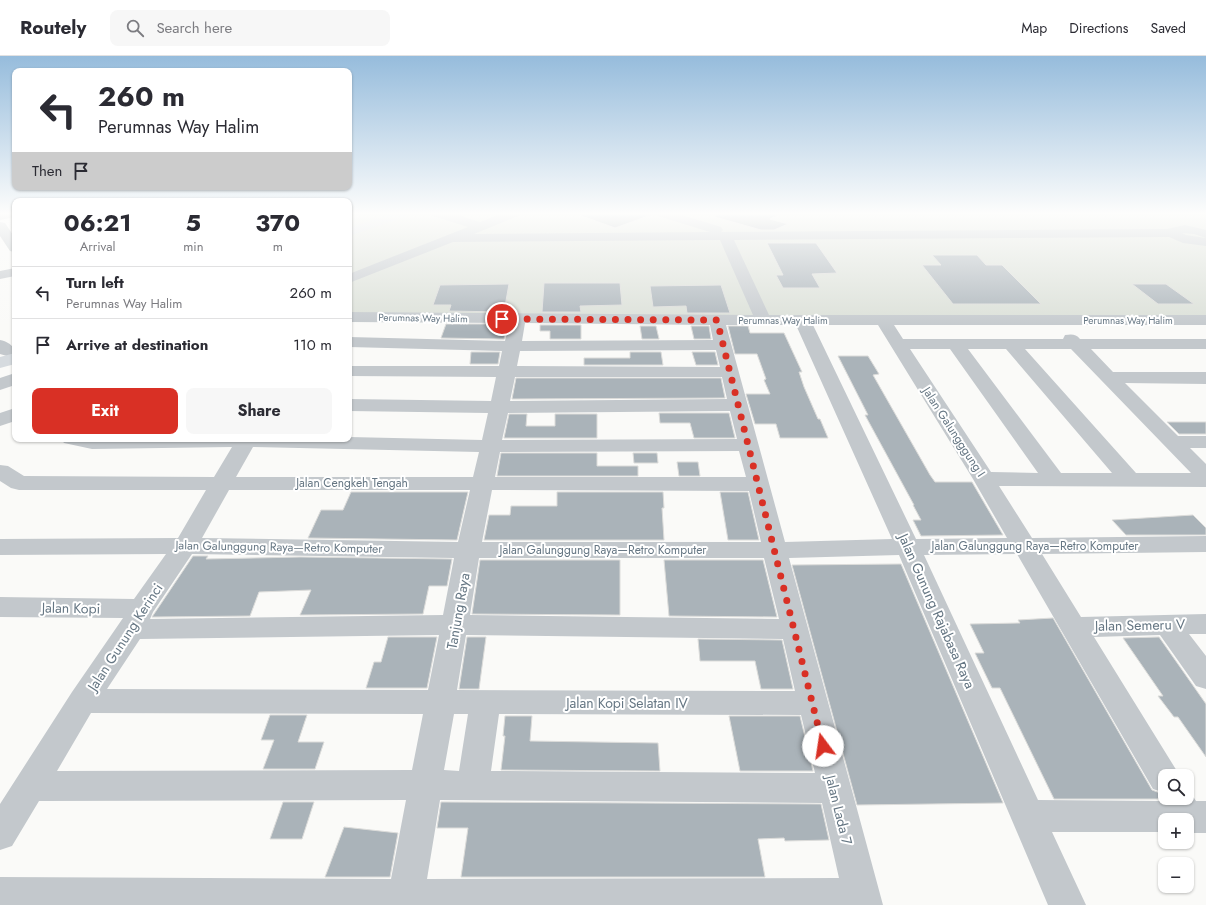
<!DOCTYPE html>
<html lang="en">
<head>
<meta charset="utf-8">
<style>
	body { margin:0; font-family:Jost,sans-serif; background:#f7f7f7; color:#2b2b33; height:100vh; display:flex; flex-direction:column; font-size:15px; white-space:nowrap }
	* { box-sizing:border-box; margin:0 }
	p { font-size:13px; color:#7c7c81 }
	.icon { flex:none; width:22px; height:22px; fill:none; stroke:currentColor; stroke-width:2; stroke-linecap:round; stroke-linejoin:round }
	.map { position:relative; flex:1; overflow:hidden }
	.side { position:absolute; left:12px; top:142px; width:340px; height:244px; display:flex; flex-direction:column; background:#fff; border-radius:8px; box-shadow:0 1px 3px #0004 }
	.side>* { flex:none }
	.hud { position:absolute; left:12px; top:12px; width:340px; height:122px; border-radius:8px; box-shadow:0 1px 3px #0004; background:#fff; color:#2b2b33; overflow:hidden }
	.buttons { position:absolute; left:1158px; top:713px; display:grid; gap:8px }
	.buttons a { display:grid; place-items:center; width:36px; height:36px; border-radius:8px; background:#fff; box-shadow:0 1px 3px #0004; font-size:20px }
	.pin { position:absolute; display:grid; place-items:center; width:34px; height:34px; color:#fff; margin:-17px; border:2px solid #fff; border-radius:50%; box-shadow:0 1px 4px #0007 }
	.me { position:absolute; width:44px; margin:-22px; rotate:346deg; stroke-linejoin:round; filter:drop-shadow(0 0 3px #0008) }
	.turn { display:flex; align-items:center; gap:14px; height:84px; padding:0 20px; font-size:18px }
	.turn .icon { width:52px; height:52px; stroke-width:2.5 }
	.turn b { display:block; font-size:28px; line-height:34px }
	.then { display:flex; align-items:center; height:38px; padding:0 20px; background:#0003; gap:8px; font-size:15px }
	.eta { display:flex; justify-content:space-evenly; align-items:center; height:68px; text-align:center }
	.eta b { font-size:24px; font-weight:700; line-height:28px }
	.cta { display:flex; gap:8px; margin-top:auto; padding:8px 20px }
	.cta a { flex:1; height:46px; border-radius:8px; background:#d93025; color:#fff; font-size:16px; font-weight:700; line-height:46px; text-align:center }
	.cta a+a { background:#f7f7f7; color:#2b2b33 }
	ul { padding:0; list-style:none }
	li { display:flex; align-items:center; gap:12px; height:52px; padding:0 20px; border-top:1px solid #e1e1e2 }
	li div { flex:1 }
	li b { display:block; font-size:15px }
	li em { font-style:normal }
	header { display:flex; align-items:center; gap:24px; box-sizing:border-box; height:56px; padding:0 20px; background:#fff; border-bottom:1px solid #e1e1e2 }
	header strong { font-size:19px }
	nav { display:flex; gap:22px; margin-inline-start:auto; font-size:14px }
	.search { width:280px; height:36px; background:#f7f7f7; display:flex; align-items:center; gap:10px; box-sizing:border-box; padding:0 14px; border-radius:8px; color:#7c7c81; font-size:15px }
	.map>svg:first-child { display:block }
	.green { fill:#dadfd7 }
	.building { fill:#aab3b9; stroke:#dcdcda }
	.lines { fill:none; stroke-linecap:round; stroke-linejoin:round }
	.minor { fill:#c3c8cc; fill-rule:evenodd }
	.highway { fill:#d6dbdf; fill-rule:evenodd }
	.route { stroke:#d93025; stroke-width:7; stroke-dasharray:0 12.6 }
	.labels { text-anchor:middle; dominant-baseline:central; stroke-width:4; stroke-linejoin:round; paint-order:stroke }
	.far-street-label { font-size:10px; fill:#657683; stroke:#fff }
	.street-label { font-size:12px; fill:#657683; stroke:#fff }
	.near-street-label { font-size:14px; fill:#657683; stroke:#fff }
</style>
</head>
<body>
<header>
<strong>Routely</strong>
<div class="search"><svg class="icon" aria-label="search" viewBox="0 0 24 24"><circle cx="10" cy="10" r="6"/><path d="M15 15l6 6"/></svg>Search here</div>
<nav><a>Map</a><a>Directions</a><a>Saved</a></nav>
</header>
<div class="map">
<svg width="1206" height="849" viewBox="0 0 1206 849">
	<rect width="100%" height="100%" fill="#fafaf8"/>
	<path class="green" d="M349,157H1206V265L349,263Z"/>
	<path class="building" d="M579,157H650L651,159L615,172L579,159Z
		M715,157H782L770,163L788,168L774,174H761L715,161Z
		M767,187H816L837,217L812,218L820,232H783L776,219H783Z
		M932,199H977L986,209H1002L1041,248H953L922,209H941Z
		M544,227H620L622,249L580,250L581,256H542Z
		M509,228L504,256L449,255L451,249H433L440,229Z
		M1132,228H1166L1194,248H1158Z
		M721,229L730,257H687L686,250L653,251L650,230Z
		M446,268H501L507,269L504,283L441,282Z
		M540,269H581V283H550V275H540Z
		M640,270H656L659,283H642Z
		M691,270H709L711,283H694Z
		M728,270H748L750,277H784L802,316H799L804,331L818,363H820L828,382H780L776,368H755L746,338H770L764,324L766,323L757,298H735Z
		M471,296H500L498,308H470Z
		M630,296H661L663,309H584V302H630Z
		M692,296H715L718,309H696Z
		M838,300H868L879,318L873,319L930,419L935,426H972L1003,479L921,480L913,464H921L913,449H914L865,359H868Z
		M516,322H721L725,342L512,343Z
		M659,357H729L735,382H694L690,367H660Z
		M509,358H527L526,370H555V358H597V382H504Z
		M1167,366H1206V378H1179Z
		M501,397H597V410H638V420H497Z
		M633,397H657L658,407H634Z
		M677,406H698L700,420H679Z
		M351,436H468L457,484L308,482L321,454H343Z
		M557,436H663L664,452H662L664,484H484L489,459H510L511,450H557Z
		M720,436H748L759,484H728Z
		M1193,459L1206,472V479H1126L1112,464Z
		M193,500H208L206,503L300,501L452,503L447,530H429L423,558L300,559L311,534L259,536L250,560L152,561Z
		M480,504H620V559L472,558Z
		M664,504H763L777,561L669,560Z
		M901,508L1003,747L857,749L792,509Z
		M1053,562L1152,734L1160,737L1158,743H1054L1000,632H992L975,597H984L970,568L1020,567L1018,564Z
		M388,581H437L427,632H366L374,606H381Z
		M467,581H486L479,633H459Z
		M1159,581L1206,648V701L1178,661H1174L1158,640H1163L1123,582Z
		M698,583L782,584L793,633H761L755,605H700Z
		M270,659H307L298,686H324L315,713H263L274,684H261Z
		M505,660H532L530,685L658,687L660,715L501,714L505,680H503Z
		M729,660H800L813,715H740Z
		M283,746H314L302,783H270Z
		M441,746L821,748L829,784L785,785L784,782L758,783L765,821H461L468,772H437Z
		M344,771L398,777L390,821H325Z"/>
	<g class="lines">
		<path class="minor" d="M0,157H15V161L0,164Z
			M431,157H451L480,166L503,157H520L518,160L474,178L710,176L658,160L656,157H675L721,171L723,174L721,176L1167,173L1185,169L1206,174V190L1183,187L1169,181L734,184L769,259H1206V269H894L903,283H1063L1065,279C1072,278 1076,278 1080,283H1206V293H1091L1113,316H1206V328L1125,327L1178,380H1206V392H1190L1206,408V431L999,430L1032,482L1206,480V496L1042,498L1081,561L1206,558V578H1189L1206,600V633L1196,630L1160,579L1094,581L1180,720H1165V742H1187V731L1196,745H1206V777H1187V764H1165V776H1052L1086,849H1048L899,499L789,502L883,849H0V821L391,823L406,744L39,745L12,790L0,794V748L72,636L123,562L0,561V541L134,543L166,498L0,499V483L178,482L206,434H19L11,432L0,425V409L8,410L24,420L214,421L232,391L92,393L64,387L61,383H349V381L482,384L488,357L349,355V343L491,345L496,321L349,320V310H499L502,295L349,291V281L505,285L509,267L349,266V256L753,259L720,184L453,186L349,227V218L468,171L433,160ZM1182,177L1194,178L1206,182L1186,179ZM525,267L710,269L713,284L522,285ZM726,269H796L892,483L785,486ZM813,269H878L973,423L1007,482L916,483ZM910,293H950L1038,417L991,416ZM968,293H1006L1112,417H1061ZM1025,293H1071L1191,417H1136ZM716,294L720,311L517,310L520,295ZM515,321H722L727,343L510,345ZM730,355L737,383L502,384L508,357ZM253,391L479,396L473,421H236ZM739,395L746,421H495L500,396ZM229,434H470L458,486L202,482ZM492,434L749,435L761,486H482ZM192,498L454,502L443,559L150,563L153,556ZM1017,498L1153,733L1162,736L1159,742L1161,745L1038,744L924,499ZM479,502H764L779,563L470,559ZM439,579L428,634L107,633L140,583ZM466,579L783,583L795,635L457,634ZM91,657L423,658L412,714L57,715ZM454,658H468L459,715L444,714ZM499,658L801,659L815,717L491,715ZM440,744L822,747L839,822L427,823Z
			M0,166L5,167L15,182V196L10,195L0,180Z
			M15,212V220L0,223V215Z
			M0,284C6,285 14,289 15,296L13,299L7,300L0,298Z
			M15,317V329L0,334V322Z
			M15,352V365L0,370V357Z"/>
		<path class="highway" d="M392,157H410L408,160L349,180V172Z
			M15,297V308L0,312V301Z"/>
	</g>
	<linearGradient id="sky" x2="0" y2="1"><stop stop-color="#96bcdc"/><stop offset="0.57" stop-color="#fdfdfc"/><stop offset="1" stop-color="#fdfdfc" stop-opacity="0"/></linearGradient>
	<rect width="1206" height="276" fill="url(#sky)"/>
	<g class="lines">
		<path class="route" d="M502,263L717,264L823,690"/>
	</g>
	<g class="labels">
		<g class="far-street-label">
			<text transform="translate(423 262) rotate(1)">Perumnas Way Halim</text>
			<text x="783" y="264">Perumnas Way Halim</text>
			<text x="1128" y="264">Perumnas Way Halim</text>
		</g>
		<g class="street-label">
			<text transform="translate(954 376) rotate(57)">Jalan Galungggung I</text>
			<text x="352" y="427">Jalan Cengkeh Tengah</text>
			<text x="1035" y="490">Jalan Galunggung Raya—Retro Komputer</text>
			<text transform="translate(279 491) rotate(1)">Jalan Galunggung Raya—Retro Komputer</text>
			<text x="603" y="494">Jalan Galunggung Raya—Retro Komputer</text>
		</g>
		<g class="near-street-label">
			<text transform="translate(71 552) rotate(1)">Jalan Kopi</text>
			<text transform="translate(458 555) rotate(-80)">Tanjung Raya</text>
			<text transform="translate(937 555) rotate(66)">Jalan Gunung Rajabasa Raya</text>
			<text transform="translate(1140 569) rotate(-1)">Jalan Semeru V</text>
			<text transform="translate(125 581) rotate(-57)">Jalan Gunung Kerinci</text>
			<text x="627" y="647">Jalan Kopi Selatan IV</text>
			<text transform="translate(839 754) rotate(76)">Jalan Lada 7</text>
		</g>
	</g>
</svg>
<div class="buttons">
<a><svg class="icon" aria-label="search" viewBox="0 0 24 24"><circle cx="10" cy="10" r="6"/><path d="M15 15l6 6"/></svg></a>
<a>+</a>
<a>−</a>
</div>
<div class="pin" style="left:502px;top:263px;background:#d93025"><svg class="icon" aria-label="arrive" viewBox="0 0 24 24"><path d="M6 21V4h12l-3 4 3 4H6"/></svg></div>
<svg class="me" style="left:823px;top:690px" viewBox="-20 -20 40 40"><circle r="19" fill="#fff"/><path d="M0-13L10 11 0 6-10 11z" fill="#d93025"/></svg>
<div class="hud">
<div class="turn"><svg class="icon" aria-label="left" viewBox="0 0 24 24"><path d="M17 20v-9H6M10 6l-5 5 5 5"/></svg><div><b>260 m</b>Perumnas Way Halim</div></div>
<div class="then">Then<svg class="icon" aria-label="arrive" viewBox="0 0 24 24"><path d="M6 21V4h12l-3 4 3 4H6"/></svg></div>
</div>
<section class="side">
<div class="eta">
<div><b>06:21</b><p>Arrival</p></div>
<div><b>5</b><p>min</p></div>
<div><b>370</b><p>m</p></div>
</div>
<ul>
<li><svg class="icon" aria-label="left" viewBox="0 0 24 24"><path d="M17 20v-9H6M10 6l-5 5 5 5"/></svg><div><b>Turn left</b><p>Perumnas Way Halim</p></div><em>260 m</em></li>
<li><svg class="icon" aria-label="arrive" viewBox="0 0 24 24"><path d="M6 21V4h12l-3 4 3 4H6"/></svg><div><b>Arrive at destination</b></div><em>110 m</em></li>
</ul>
<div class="cta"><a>Exit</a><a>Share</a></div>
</section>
</div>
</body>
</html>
